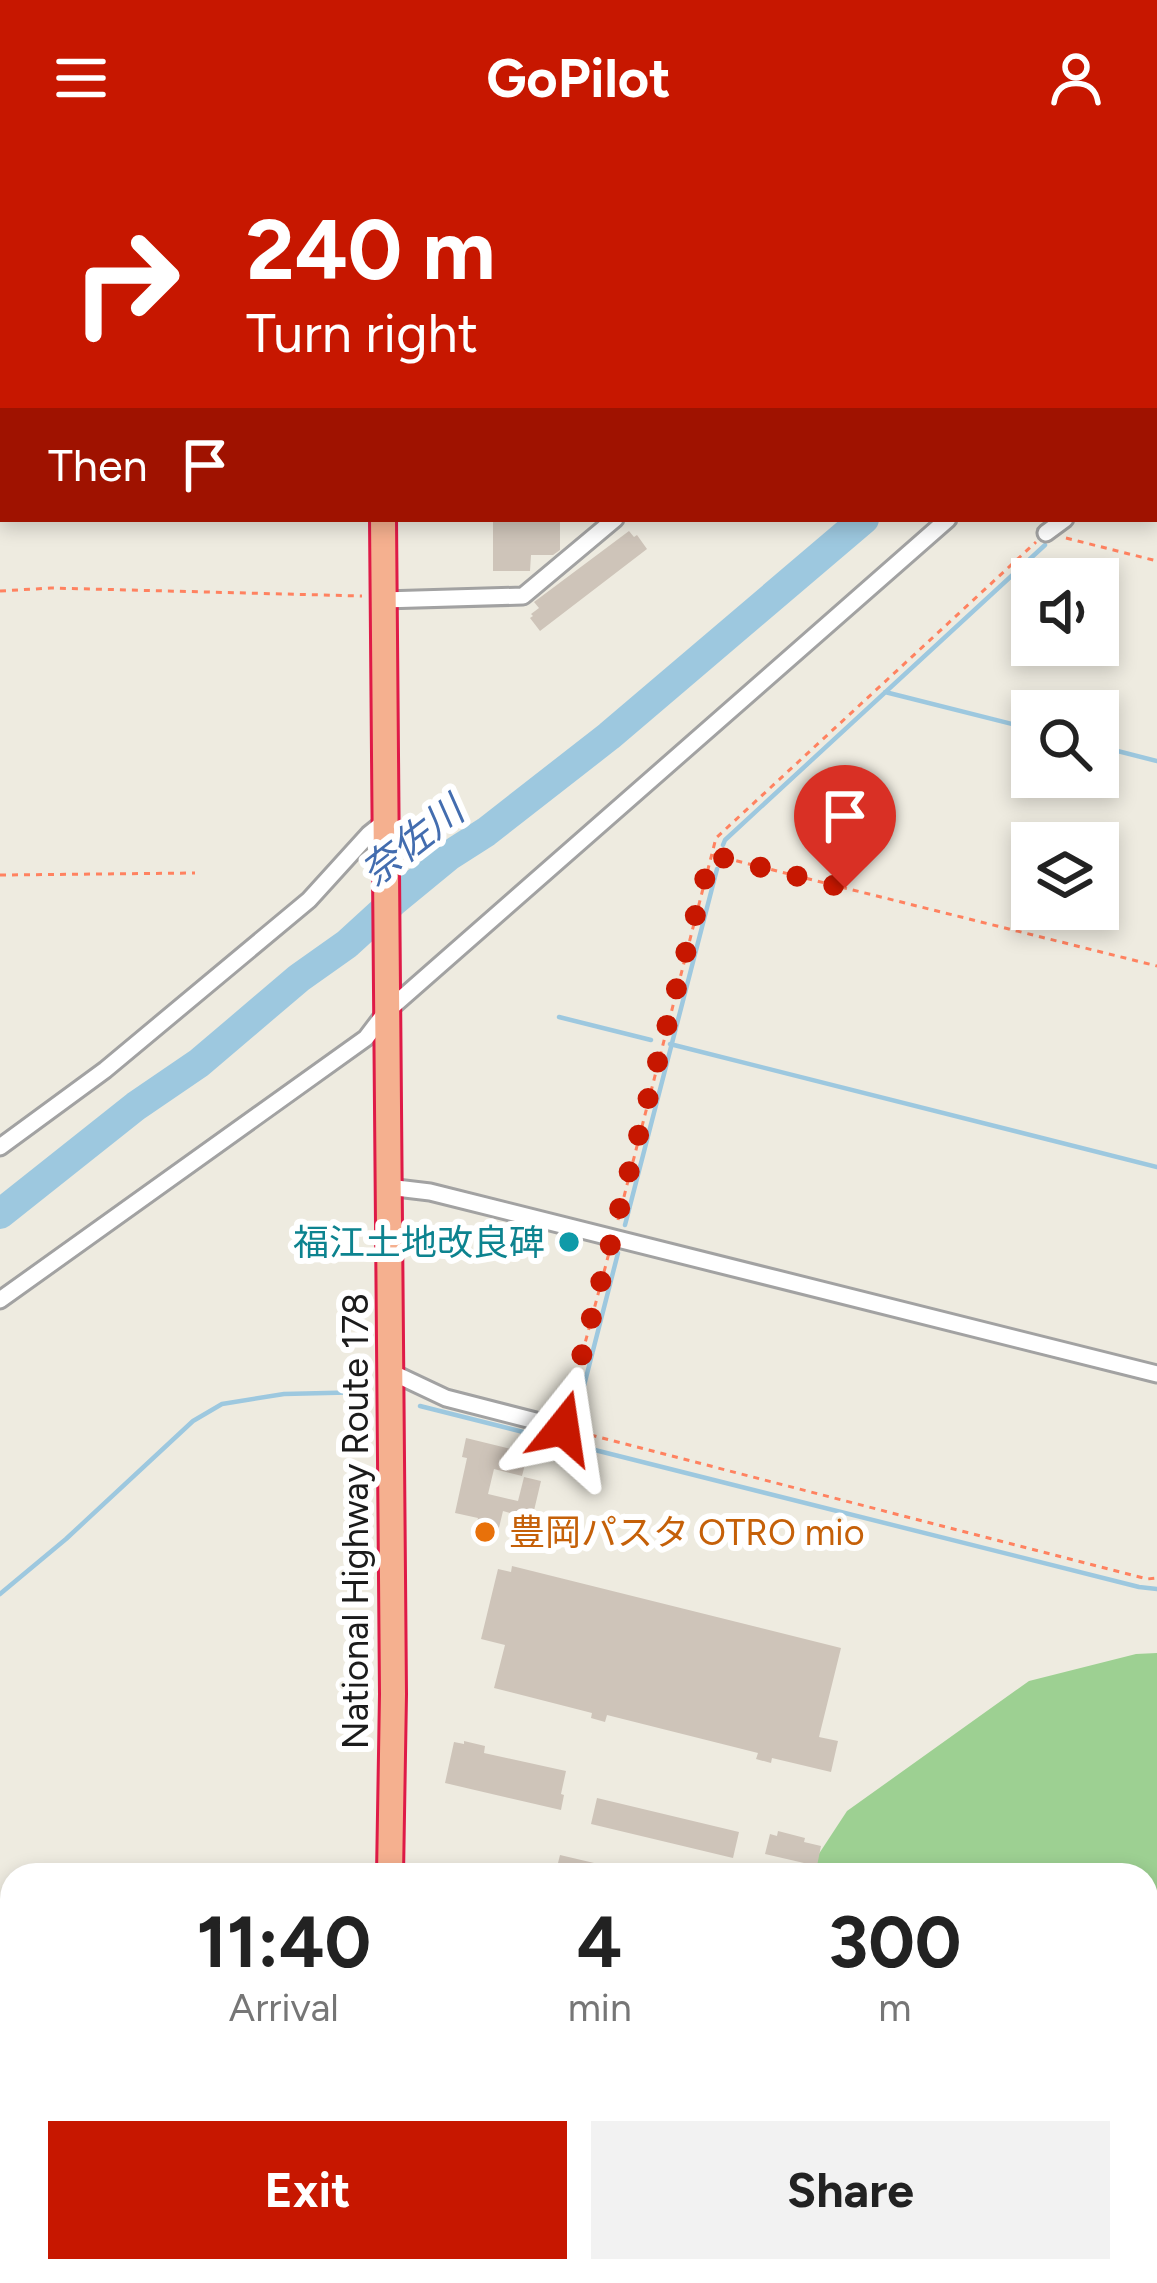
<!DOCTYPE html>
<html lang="en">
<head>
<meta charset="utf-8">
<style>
	body { margin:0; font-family:Figtree,"Noto Sans JP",sans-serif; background:#f2f2f2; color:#222; height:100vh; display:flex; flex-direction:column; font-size:45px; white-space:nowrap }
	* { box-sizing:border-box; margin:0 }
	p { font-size:39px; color:#767676 }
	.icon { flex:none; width:66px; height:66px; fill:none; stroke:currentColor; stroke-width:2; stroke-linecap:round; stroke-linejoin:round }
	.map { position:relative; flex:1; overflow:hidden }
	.side { position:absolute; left:0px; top:1707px; width:1158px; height:420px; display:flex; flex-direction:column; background:#fff; border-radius:36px 36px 0 0; box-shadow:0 6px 18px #0003 }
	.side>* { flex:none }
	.top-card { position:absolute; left:0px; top:0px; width:1158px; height:366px; box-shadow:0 6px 18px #0003; background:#c71700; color:#fff; overflow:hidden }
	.fabs { position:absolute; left:1011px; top:402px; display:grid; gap:24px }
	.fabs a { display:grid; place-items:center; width:108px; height:108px; border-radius:0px; background:#fff; box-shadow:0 6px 18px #0003; font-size:60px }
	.pin { position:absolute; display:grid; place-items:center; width:102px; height:102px; color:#fff; margin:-123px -51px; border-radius:50% 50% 50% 0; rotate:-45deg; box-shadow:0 0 12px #0007 }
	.pin .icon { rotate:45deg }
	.me { position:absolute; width:132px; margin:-66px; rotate:15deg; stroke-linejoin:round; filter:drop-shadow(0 0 9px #0008) }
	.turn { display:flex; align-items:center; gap:42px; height:252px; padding:0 48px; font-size:54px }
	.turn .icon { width:156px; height:156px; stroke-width:2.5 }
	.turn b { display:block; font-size:84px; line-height:102px }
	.then { display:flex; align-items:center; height:114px; padding:0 48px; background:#0003; gap:24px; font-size:45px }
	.eta { display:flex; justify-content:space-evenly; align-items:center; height:204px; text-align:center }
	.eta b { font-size:72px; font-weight:700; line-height:84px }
	.cta { display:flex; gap:24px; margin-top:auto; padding:24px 48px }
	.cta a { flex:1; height:138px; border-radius:0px; background:#c71700; color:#fff; font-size:48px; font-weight:700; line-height:138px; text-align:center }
	.cta a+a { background:#f2f2f2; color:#222 }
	header { display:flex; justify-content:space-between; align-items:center; height:156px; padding:0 48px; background:#c71700; color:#fff; font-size:54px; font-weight:700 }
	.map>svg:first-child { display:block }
	.forest { fill:#9dd092 }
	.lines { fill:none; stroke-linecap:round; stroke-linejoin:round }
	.stream { stroke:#9dc8df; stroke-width:4.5 }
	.river { stroke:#9dc8df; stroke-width:30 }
	.building { fill:#cec4b9 }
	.minor-casing { stroke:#a2a2a2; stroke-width:21 }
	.secondary-casing { stroke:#5b7500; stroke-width:27 }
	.trunk-casing { stroke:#df1a47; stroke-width:30 }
	.path { stroke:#ff8260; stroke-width:3; stroke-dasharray:6 6; stroke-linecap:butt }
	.minor { stroke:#fff; stroke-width:15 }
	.secondary { stroke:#f0fdaf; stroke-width:21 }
	.trunk { stroke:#f5b08f; stroke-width:24 }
	.route { stroke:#c71700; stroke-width:21; stroke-dasharray:0 37.8 }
	.culture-dot { fill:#0f9aa8; stroke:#fff; stroke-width:4.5 }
	.food-dot { fill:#e8710a; stroke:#fff; stroke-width:4.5 }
	.labels { text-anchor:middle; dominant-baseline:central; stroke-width:12; stroke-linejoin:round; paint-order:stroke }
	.culture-label { font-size:36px; fill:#0d838f; stroke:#fff; text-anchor:end }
	.street-label { font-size:36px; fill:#1b1b1b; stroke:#fff }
	.food-label { font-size:36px; fill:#c56008; stroke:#fff; text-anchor:start }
	.water-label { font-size:39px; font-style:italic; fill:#436daf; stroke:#fff }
</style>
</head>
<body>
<header><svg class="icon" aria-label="menu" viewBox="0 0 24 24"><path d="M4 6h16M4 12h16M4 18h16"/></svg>GoPilot<svg class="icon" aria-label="person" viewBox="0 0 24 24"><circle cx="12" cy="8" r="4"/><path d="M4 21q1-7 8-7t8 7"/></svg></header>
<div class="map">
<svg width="1157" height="2127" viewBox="0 0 1157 2127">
	<rect width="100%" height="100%" fill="#eeebe0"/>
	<path class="forest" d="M1157,1497V1968L1146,1971V1719H805L847,1655L1029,1525L1136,1498Z
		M438,2115H609L580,2127H437Z"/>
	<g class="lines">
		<path class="stream" d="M345,3L347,0
			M0,205L3,204
			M885,536L1032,573
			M1098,590L1157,605
			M723,689L725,684L1045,389
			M559,861L651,884
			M670,888L1157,1011
			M625,1069L717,713
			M420,1250L1139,1431L1157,1433
			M569,1288L618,1097
			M0,1438L66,1383L193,1265L222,1248L284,1238L369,1236"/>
		<path class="river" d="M1155,93L1157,91
			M0,1058L136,950L199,907L299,822L347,788L394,745L450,699L486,676L609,580L864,363
			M0,1822L12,1824
			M410,2115L426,2127"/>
	</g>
	<path class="building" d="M493,363H560V394L553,399H531L530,415H493Z
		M629,375L634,381L637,379L647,393L540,475L530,462L533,460L531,458L539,452L534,446Z
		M466,1282L528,1297L522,1320L494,1313L488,1338L518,1345L524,1321L541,1325L532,1363L503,1355L498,1376L493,1374L491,1384L474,1379L478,1362L455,1357L467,1302L462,1301Z
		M512,1410L841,1492L819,1581L838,1585L831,1616L772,1602L771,1607L756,1603L758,1597L607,1559L605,1566L591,1562L592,1557L494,1532L505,1489L481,1483L498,1413L511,1416Z
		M464,1585L485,1590L484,1597L566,1615L561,1638L564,1639L561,1654L445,1627L454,1586L464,1588Z
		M597,1642L739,1676L733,1702L591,1668Z
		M778,1675L805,1682L804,1686L821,1690L817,1710L765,1698L770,1678L777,1680Z
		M560,1699L624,1714V1719H555Z"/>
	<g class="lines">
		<defs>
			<path id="minor" d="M854,0L861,3
				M268,3L269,0
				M569,3L571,0
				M1155,28L1157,26
				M1155,123L1157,124
				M1155,177L1157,175
				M0,192L3,191
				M1155,269L1157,267
				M1046,377L1065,363
				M383,444L523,440L615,363
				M0,991L105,914L309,744L369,678L384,666
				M388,1031L430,1036L1157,1218
				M0,1144L366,882L385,857L948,363
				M391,1216L446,1242L563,1272
				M0,1771H12
				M0,1869H12
				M490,2115L501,2127"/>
			<path id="secondary" d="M1024,3L1028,0"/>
			<path id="trunk" d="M380,0V3
				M383,363L393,1538L390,1719
				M327,2127L329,2115"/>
		</defs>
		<use href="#minor" class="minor-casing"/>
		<use href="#secondary" class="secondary-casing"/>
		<use href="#trunk" class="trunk-casing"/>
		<path class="path" d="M1066,382L1157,405
			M0,435L51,432L362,440
			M713,699L1157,810
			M0,719L195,717
			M618,1064L716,682L1036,386
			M567,1255L609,1097
			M579,1276L1147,1423L1157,1422
			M150,2127L154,2115"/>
		<use href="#minor" class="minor"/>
		<use href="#secondary" class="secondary"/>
		<use href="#trunk" class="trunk"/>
	</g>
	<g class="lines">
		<path class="route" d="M563,1272L711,699L845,732"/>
	</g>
	<circle class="culture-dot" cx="569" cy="1086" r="12"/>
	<circle class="food-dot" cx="485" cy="1376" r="12"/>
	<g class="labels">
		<g class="culture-label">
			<text x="545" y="1086">福江土地改良碑</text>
		</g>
		<g class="street-label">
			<text transform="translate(355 1365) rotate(-90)">National Highway Route 178</text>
		</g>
		<g class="food-label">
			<text x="509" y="1376">豊岡パスタ OTRO mio</text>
		</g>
		<g class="water-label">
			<text transform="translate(412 685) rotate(-38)">奈佐川</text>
		</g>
	</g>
</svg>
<div class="fabs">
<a><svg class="icon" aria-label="sound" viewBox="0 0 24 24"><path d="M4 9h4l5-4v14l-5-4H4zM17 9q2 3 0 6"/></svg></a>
<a><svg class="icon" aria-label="search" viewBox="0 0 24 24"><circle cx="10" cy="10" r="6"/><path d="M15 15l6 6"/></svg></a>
<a><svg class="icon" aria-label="layers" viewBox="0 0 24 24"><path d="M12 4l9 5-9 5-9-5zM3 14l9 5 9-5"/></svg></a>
</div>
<div class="pin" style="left:845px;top:732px;background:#d93025"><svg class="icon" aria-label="arrive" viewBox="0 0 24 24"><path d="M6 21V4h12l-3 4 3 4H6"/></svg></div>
<svg class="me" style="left:563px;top:1272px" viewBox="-20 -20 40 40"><path d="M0-17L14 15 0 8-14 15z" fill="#c71700" stroke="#fff" stroke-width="4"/></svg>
<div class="top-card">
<div class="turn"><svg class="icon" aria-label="right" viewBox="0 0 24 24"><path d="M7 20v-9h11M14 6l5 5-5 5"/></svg><div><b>240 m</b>Turn right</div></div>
<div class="then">Then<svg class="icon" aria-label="arrive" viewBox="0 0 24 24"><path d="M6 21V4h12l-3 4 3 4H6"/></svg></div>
</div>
<section class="side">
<div class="eta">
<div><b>11:40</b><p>Arrival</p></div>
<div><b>4</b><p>min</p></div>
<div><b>300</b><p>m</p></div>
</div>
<div class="cta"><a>Exit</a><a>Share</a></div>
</section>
</div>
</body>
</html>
